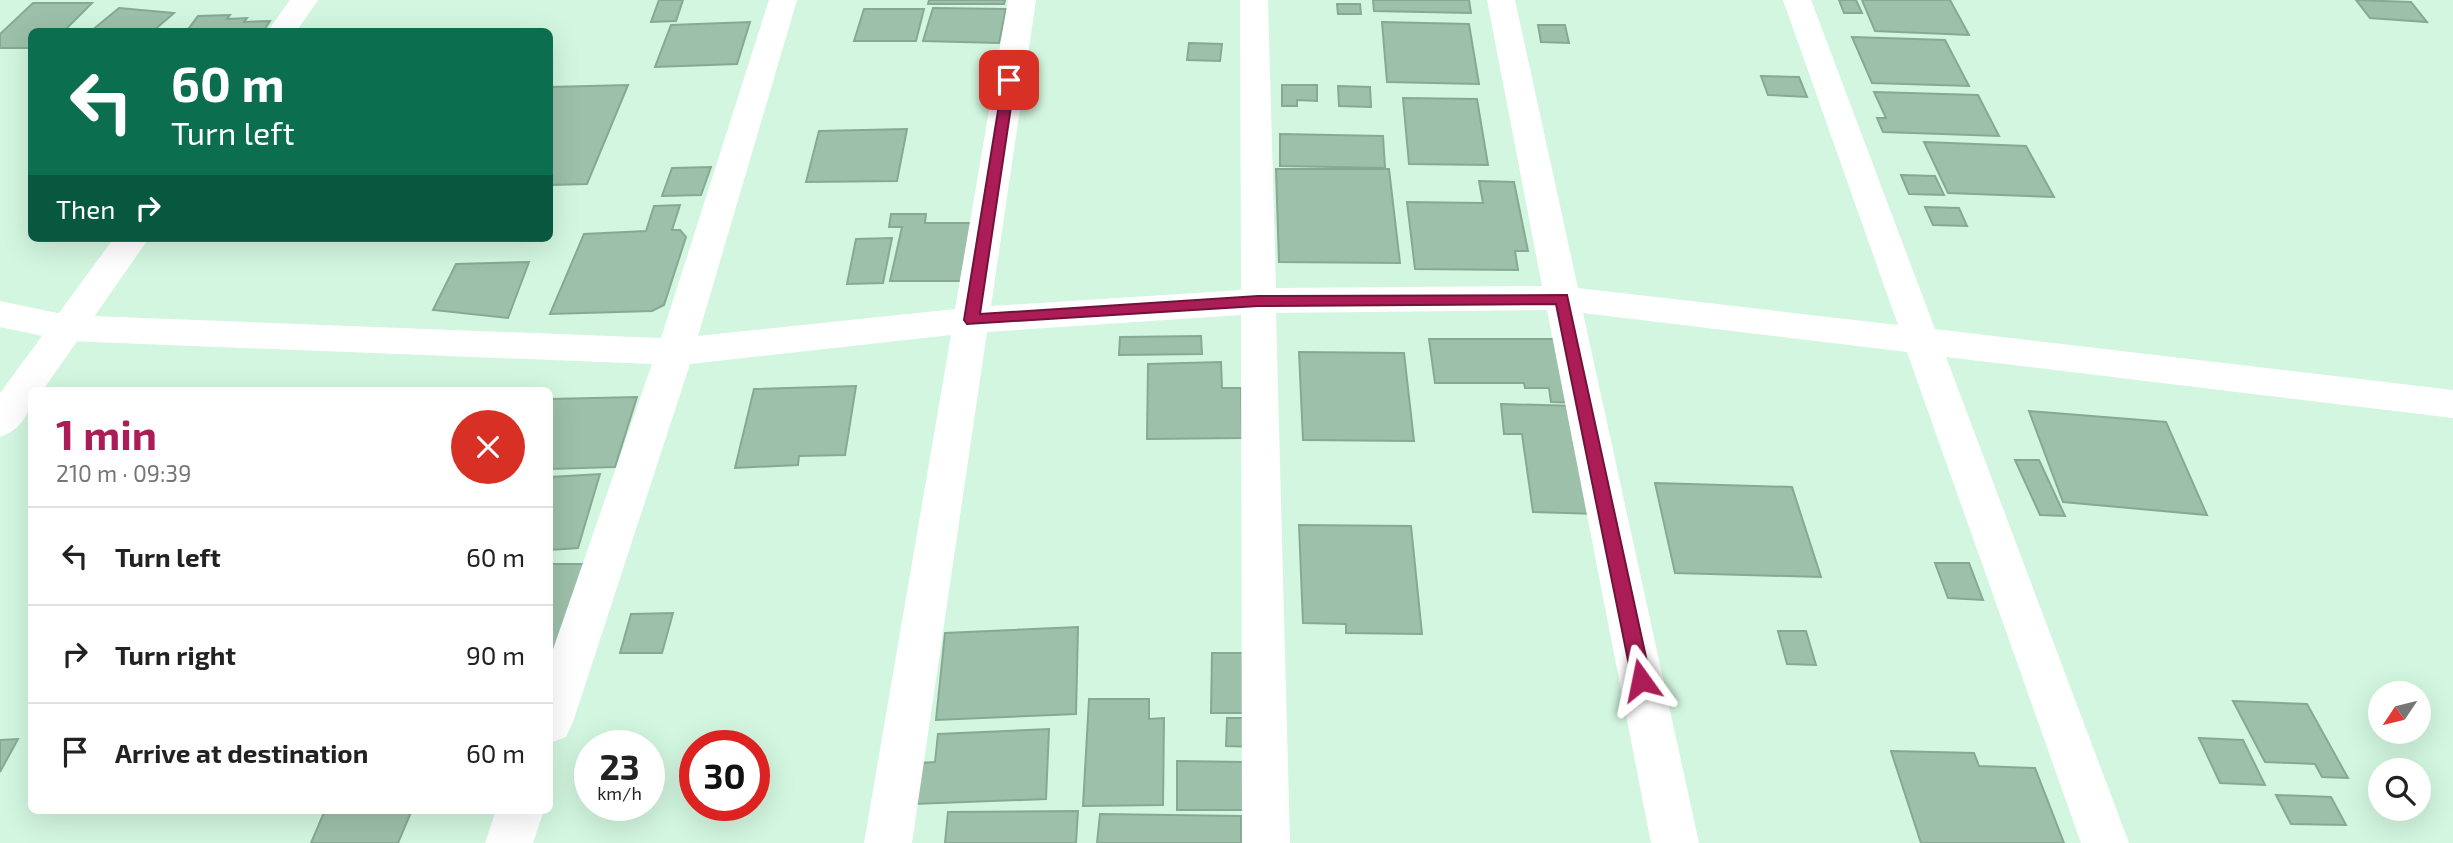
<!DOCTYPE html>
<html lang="en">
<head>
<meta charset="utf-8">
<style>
	body { margin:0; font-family:"Exo 2",sans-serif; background:#f2f2f2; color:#222; height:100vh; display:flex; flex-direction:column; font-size:26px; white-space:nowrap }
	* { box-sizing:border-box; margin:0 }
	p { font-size:23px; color:#767676 }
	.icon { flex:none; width:38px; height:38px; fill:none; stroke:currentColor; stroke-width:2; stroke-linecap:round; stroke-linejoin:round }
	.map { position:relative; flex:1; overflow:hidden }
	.side { position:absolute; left:28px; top:387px; width:525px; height:427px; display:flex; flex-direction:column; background:#fff; border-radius:10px; box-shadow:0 7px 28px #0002 }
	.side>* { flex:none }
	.banner { position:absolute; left:28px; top:28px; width:525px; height:214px; border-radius:10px; box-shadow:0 7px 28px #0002; background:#0b6e4f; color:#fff; overflow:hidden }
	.needle { width:46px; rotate:235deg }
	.controls { position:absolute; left:2368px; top:681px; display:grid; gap:14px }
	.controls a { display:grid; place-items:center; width:63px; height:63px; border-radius:50%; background:#fff; box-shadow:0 7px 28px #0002; font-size:35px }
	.speed { position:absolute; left:574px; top:730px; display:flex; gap:14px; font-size:35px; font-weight:700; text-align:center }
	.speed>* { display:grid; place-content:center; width:91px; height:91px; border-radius:50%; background:#fff; box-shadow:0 7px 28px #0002; line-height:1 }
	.speed small { font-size:18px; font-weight:400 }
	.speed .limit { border:10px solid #d22; background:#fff; color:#111 }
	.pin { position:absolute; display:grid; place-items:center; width:60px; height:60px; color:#fff; margin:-30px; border-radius:14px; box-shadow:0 4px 10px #0006 }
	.me { position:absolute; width:77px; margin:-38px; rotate:348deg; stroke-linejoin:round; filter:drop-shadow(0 0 5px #0008) }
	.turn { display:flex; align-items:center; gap:24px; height:147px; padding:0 28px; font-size:32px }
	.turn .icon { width:91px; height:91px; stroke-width:2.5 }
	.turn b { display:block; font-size:49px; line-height:60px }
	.then { display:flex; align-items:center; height:66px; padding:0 28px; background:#0003; gap:14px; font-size:26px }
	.round { display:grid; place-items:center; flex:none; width:74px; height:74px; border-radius:37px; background:#f2f2f2 }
	.overview { display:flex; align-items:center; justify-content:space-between; height:119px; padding:0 28px }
	h1 { font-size:42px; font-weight:700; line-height:52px; color:#ac1d58 }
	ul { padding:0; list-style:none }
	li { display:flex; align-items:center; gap:21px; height:98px; padding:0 28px; border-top:2px solid #e0e0e0 }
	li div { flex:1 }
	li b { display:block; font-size:26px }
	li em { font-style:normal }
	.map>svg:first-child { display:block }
	.building { fill:#9dc0aa; stroke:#87a994; stroke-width:2 }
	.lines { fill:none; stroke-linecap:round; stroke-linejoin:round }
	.minor { fill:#fff; fill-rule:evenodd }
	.tertiary { fill:#fff; fill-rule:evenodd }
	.route { fill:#ac1d58; stroke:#701339; stroke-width:2 }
</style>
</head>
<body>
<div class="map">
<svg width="2453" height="843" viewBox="0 0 2453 843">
	<rect width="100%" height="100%" fill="#d2f6df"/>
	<path class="building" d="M659,0H683L676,21L651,22Z
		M929,0H1005L1004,4H928Z
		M1373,0H1469L1471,13L1374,11Z
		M1839,0H1856L1862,13H1844Z
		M1862,0H1950L1969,35L1875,31Z
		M2356,0L2411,2L2427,22L2370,18Z
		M33,3H92L63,32H32V48H0V34Z
		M1337,4H1360L1361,14H1338Z
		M119,8L174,13L152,32H90Z
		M933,8L1006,9L999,43L923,41Z
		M864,9H924L916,41H854Z
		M230,15L227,19L247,18L244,22L270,21L263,32H186L198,16Z
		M750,22L737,64L655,67L671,25Z
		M1382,22L1469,24L1479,84L1387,82Z
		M1538,25H1565L1569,43L1541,42Z
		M1852,37L1945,40L1969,86L1872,83Z
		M1189,43L1222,44L1220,61L1187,60Z
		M1761,76L1799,77L1807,97L1768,95Z
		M628,85L587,184L550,185V87Z
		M1282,85H1317V101L1297,100V106H1282Z
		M1338,86L1370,87L1371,107L1339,106Z
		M1874,92L1978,95L1999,136L1883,132L1877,118H1886Z
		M1403,98L1477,99L1488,165L1409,164Z
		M907,129L897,181L806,182L819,131Z
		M1280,134L1383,136L1385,168L1280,166Z
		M1924,142L2026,146L2054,197L1948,193Z
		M711,167L701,195L662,196L672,168Z
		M1276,169H1389L1400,263L1279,262Z
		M1901,175L1935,176L1944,195L1909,194Z
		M1479,181L1514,182L1528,251H1515L1518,270L1415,269L1407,202L1483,203Z
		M680,205L672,230H680L686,237L664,305L652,311L550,314L584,234L646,231L654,206Z
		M1925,207L1959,208L1967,226L1933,225Z
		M891,214H926L925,223H976L967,281H890L902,227H889Z
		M892,238L883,283L847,284L856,239Z
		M529,262L508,318L433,310L456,264Z
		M1201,336L1202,354L1119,355L1120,337Z
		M1429,339H1562L1577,403L1551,402L1549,388H1525L1524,383H1435Z
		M1299,352L1404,353L1414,441L1303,440Z
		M1221,362L1222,388H1241L1242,438L1147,439L1148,364Z
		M856,386L845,455L799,456L798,465L735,468L754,389Z
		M637,397L615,467L550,469V399Z
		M1501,404L1578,406L1598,514L1533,512L1522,434H1504Z
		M2029,411L2166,422L2207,515L2063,502Z
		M2015,460H2039L2065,516L2040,515Z
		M600,474L578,548L550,550V477Z
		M1655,483L1792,487L1821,577L1675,573Z
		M1299,525L1411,526L1422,634L1346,633V624L1303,623Z
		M1935,563H1969L1983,600L1948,598Z
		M550,564H587L550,665Z
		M673,613L662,653H620L631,614Z
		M1078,627L1076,714L936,720L945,633Z
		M1778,631H1806L1816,665L1787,664Z
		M1212,653H1256L1257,713H1211Z
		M1089,699H1149V719L1164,718L1163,805L1083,806Z
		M2233,701L2307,704L2348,778L2322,777L2315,764L2265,762Z
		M1227,718H1254L1255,747L1226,746Z
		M1049,729L1046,799L914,804L919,763L935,762L938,734Z
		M2199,738L2243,740L2265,785L2220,783Z
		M18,739L0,772V740Z
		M1891,751L1974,753L1979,766L2035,768L2064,843H1921Z
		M1177,761L1244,762L1245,810H1177Z
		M2276,795L2331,797L2346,825L2291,824Z
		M325,810H412L398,843H311Z
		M1078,811L1076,843H945L948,812Z
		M1100,814L1241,816V843H1097Z"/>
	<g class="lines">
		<path class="minor" d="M769,0H797L698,336L955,309L1008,0H1036L991,306L1241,290L1240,0H1268L1276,288L1542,286L1487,0H1515L1578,288L1898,325L1783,0H1811L1935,329L2453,390V418L1946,357L2129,843H2081L1907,352L1583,313L1699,843H1651L1547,310L1276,313L1290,843H1242L1241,315L987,332L912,843H864L951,335L690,364L573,722L566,737L550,743V658L652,364L67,341L0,327V301L67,315L661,338Z
			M496,810H544L533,843H485Z"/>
		<path class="tertiary" d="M290,0H318L296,32H267Z
			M114,238H149L43,390H32C32,412 21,430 0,437V393Z"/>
	</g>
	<path class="route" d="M1009,76L1015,80L980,314L1258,296L1567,295L1651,680L1648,685L1641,688L1635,685L1632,680L1556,304L1258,306L967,324L964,320L1003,80Z"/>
</svg>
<div class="controls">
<a><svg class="needle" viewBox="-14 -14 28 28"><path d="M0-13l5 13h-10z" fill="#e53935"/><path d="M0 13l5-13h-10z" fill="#767676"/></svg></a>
<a><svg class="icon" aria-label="search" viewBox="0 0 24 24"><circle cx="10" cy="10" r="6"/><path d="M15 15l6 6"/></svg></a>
</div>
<div class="speed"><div>23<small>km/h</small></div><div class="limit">30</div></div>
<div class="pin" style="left:1009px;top:80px;background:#d93025"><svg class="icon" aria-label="arrive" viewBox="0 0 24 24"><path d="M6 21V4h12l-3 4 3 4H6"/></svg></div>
<svg class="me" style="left:1641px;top:680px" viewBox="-20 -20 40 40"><path d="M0-17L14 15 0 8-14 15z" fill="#ac1d58" stroke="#fff" stroke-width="4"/></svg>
<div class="banner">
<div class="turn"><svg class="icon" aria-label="left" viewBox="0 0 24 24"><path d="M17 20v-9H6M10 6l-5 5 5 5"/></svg><div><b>60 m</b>Turn left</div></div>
<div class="then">Then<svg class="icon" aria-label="right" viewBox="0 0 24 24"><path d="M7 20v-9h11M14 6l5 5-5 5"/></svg></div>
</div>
<section class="side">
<div class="overview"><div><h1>1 min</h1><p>210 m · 09:39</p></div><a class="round" style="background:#d93025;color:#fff"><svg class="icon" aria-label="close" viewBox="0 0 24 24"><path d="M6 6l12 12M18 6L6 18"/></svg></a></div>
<ul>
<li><svg class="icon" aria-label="left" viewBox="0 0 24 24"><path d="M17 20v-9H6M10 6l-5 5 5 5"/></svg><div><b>Turn left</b></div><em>60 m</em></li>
<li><svg class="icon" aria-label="right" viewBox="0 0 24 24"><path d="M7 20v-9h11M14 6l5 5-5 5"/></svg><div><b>Turn right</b></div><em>90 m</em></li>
<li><svg class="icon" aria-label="arrive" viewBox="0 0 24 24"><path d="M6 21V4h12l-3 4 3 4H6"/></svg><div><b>Arrive at destination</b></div><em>60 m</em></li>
</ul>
</section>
</div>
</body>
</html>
